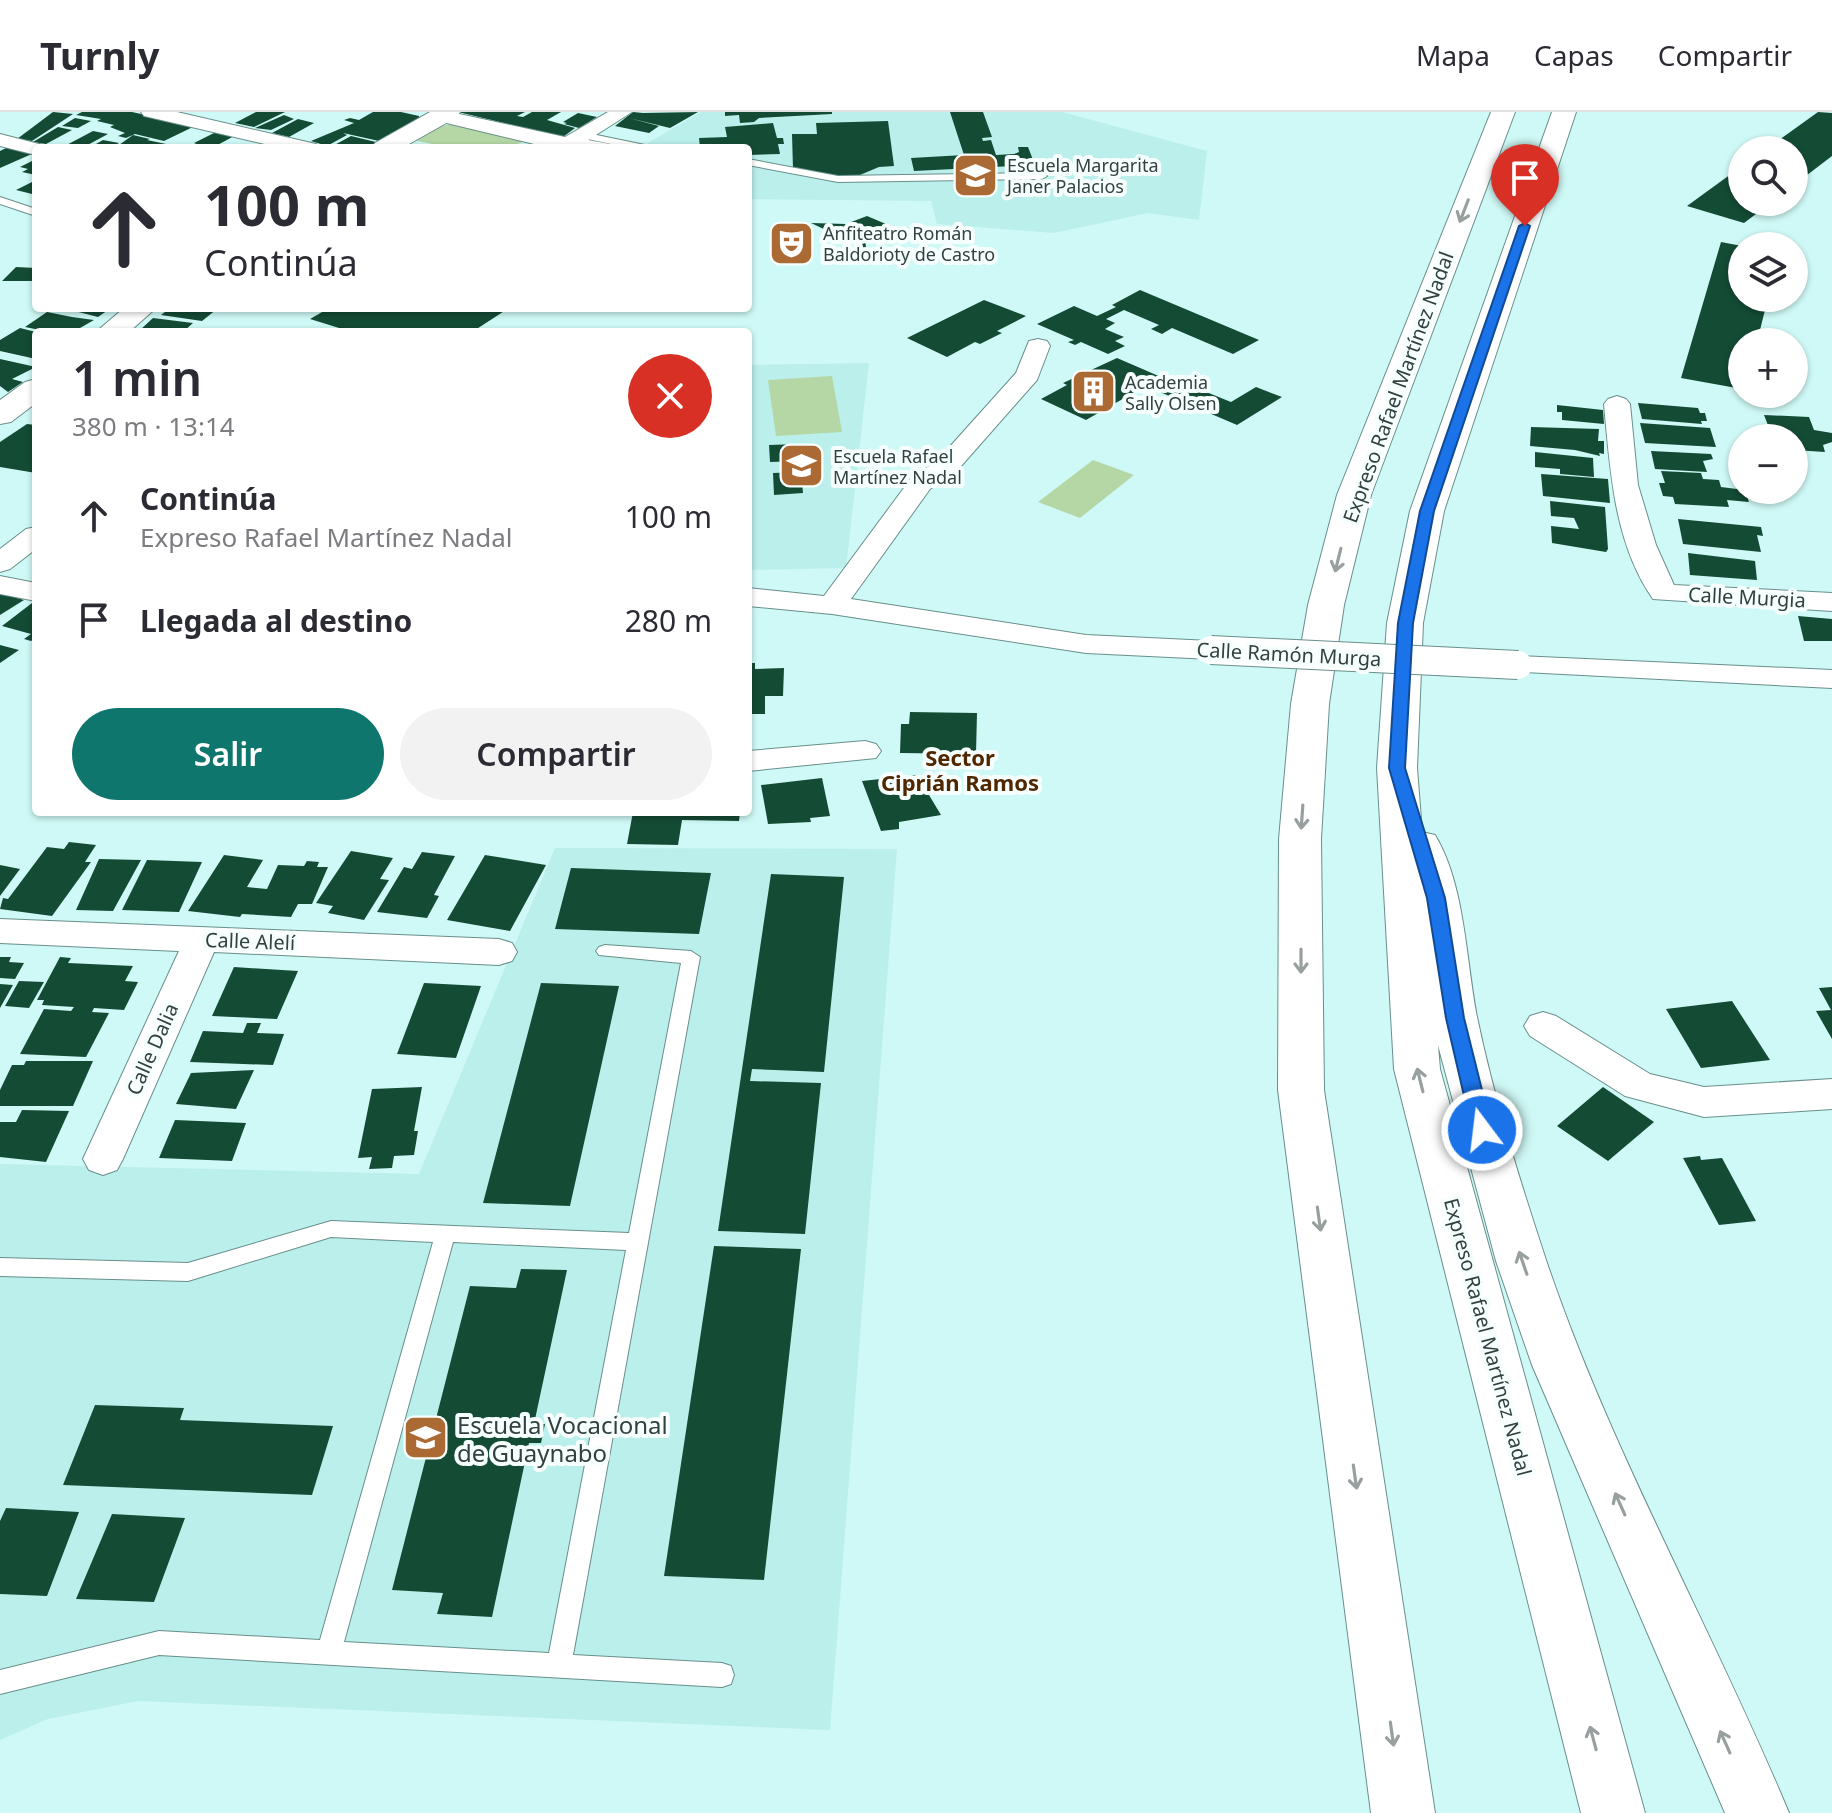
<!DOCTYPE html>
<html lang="es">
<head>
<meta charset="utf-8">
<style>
	body { margin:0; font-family:"Noto Sans",sans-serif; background:#f2f2f3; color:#2b2b33; height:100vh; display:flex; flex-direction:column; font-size:30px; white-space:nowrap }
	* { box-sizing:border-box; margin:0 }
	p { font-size:26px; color:#7c7c81 }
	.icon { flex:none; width:44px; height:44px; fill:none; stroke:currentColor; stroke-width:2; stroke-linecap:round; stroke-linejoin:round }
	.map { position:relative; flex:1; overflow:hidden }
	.panel { position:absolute; left:32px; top:216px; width:720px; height:488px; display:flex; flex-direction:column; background:#fff; border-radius:8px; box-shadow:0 2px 6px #0004 }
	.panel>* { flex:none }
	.guide { position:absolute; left:32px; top:32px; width:720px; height:168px; border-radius:8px; box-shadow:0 2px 6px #0004; background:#fff; color:#2b2b33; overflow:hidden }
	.fabs { position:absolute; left:1728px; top:24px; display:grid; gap:16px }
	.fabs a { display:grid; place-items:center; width:80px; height:80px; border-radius:50%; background:#fff; box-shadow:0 2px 6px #0004; font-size:40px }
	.pin { position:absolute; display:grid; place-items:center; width:68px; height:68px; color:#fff; margin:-82px -34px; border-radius:50% 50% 50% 0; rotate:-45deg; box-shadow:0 0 8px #0007 }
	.pin .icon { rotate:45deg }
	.me { position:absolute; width:88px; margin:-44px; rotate:345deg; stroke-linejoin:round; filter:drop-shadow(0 0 6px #0008) }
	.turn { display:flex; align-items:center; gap:28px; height:168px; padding:0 40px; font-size:36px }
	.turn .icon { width:104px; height:104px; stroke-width:2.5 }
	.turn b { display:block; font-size:56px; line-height:68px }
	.round { display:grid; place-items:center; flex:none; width:84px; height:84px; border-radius:42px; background:#f2f2f3 }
	.head { display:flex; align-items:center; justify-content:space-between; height:136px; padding:0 40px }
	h1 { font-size:48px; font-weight:600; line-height:60px }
	.action { display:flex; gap:16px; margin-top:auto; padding:16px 40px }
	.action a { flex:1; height:92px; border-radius:48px; background:#0f766e; color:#fff; font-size:32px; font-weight:600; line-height:92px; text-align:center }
	.action a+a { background:#f2f2f3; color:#2b2b33 }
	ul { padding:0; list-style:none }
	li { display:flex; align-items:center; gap:24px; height:104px; padding:0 40px }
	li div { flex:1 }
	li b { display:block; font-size:30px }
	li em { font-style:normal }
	header { display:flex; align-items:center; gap:48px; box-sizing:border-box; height:112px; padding:0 40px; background:#fff; border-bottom:2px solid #e1e1e2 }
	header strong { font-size:38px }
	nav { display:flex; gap:44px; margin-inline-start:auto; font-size:28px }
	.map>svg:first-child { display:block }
	.built { fill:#bbefeb }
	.green { fill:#b4d7a5 }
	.building { fill:#144b35 }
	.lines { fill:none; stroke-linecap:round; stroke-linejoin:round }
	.lane-casing { stroke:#688f8b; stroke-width:2 }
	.street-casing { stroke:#688f8b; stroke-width:2 }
	.secondary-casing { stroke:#688f8b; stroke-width:2 }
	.highway-casing { stroke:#688f8b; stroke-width:2 }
	.lane { fill:#fff; fill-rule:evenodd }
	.street { fill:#fff; fill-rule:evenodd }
	.secondary { fill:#fff; fill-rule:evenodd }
	.highway { fill:#fff; fill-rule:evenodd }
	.street-bridge-casing { stroke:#688f8b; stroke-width:30; stroke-linecap:butt }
	.street-bridge { stroke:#fff; stroke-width:28 }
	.oneway { stroke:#98a09f }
	.route { fill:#1a73e8; stroke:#114b97; stroke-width:2 }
	.labels { text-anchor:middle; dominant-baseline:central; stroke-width:8; stroke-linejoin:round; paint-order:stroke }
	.far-poi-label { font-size:18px; fill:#30413f; stroke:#f7fffe; text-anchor:start }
	.street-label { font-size:20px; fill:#30413f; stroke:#f7fffe }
	.neighbourhood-label { font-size:22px; font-weight:bold; fill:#512700; stroke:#f7fffe }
	.near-poi-label { font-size:24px; fill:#30413f; stroke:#f7fffe; text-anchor:start }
</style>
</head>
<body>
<header>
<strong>Turnly</strong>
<nav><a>Mapa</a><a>Capas</a><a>Compartir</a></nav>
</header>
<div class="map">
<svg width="1832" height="1701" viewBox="0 0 1832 1701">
	<rect width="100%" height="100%" fill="#cff9f6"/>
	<path class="built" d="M701,0H1062L1207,39L1199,108L1148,101L1054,121L937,112L931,89L748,87V36H639Z
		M869,251L846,456L748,458V253Z
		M555,736L897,737L830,1618L138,1589L48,1607L0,1628V1052L419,1062Z"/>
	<path class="green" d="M453,12L526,28C495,46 448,36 414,28L440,14Z
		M832,264L842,320L776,324L768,268Z
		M1093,348L1134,363L1080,406L1038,390Z"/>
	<path class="building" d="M53,0L73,2L32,29L17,27Z
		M82,0H132L195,14L164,29L135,22L126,26L118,24L125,21L110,15L114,13L97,9L101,7L76,3Z
		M256,0H285L254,15L235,11Z
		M373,0H401L419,4V7L379,29L343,21L347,23L327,34L311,29L354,11L344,8L350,6L359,8Z
		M458,0H525L517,4L523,5L532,0H561L547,8L575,16L563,25Z
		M633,0L643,1L698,0L670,16L629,6L659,14L649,21L615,14Z
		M725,0H832V2L759,6L754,10L740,11L739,3L725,4Z
		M950,0H983L992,25L982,26L983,29L991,28L996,43L1014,42L1019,40L1018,35H1028L1035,53L914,59L911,46L964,43Z
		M1818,0L1832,1V44L1794,73V38H1765Z
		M578,1L597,5L579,16L564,12L567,11L563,10Z
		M284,3L294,7L271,18L255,16Z
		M75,6L91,9L78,16L62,14Z
		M298,7L314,11L289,25L272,21Z
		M888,9L894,54L879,55L855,65H834L805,57H793L792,22H817L816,11Z
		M773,11L777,26H783L784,32H778L780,42L748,43V36H700L699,26L727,25L725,15Z
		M58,15L72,18L46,32L33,30Z
		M93,19L108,22L82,36H61Z
		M218,19L236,23L212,36H193L199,33L194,31Z
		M133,23L150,27L147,28L166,32L159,36L119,33Z
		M351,24L380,31L370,36H329Z
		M103,28L119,31L110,36H89Z
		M8,35L34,41L0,56V39Z
		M36,47V63L22,60L28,57L20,55Z
		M1742,54V90H1772L1744,111L1687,94Z
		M36,68V83L16,78Z
		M867,104L886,112L865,121L866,137L811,111L846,112Z
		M1721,130L1742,134V186H1768L1757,230H1742V277L1681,266Z
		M16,155L36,156V169H2Z
		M1140,178L1259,228L1233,242L1172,216L1162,222L1151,217L1159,213L1124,198L1106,207L1115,211L1105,217L1124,225L1115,229L1125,234L1108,242L1081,230L1075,233L1068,230L1074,228L1037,212L1074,194L1097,204L1116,195L1112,193Z
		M984,188L1026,204L997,219L1002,221L980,232L975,230L947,245L907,226Z
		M63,196H111L98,205Z
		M170,196H208L217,197L202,209L161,203Z
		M329,196H509L472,220H352L310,207Z
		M47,200L72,205L94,208L73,220H50L25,215Z
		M153,206L193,211L183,220L140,218Z
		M20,216L36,220V247L0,239V228Z
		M1117,246L1161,265L1086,308L1041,287L1067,273L1063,271Z
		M0,247L36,255L12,267L23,270L8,280L0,274Z
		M1179,269L1231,290L1256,275L1282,285L1237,313L1160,280L1164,278L1160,276Z
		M1638,291L1698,296L1700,301H1705L1707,309H1701L1702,312L1642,307Z
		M1557,293L1603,298L1604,312L1562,308V300H1557Z
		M1764,303L1809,305L1814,318L1832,321V330L1823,333L1825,340L1794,338V326H1773Z
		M1640,311L1710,316L1716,335L1645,331Z
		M27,312L36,313V361L0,355V330Z
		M1531,315L1599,317L1598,329H1604V342L1599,341L1600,344L1575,338L1530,334Z
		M799,332L801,349L770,350L769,333Z
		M1651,339L1711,342L1713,347L1703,349L1707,360L1655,357Z
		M1535,340L1593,346L1594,365L1560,362V357L1535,355Z
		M1661,359L1701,361L1703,367L1719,368L1721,375L1745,378L1749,390L1727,388L1729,395L1675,392L1673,385L1663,384L1659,371H1665Z
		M801,360L803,381L774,383L773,361Z
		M1541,362L1608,367L1610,391L1543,384Z
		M1550,389L1605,395L1608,437L1606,440L1552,431L1551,414L1579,417L1574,406L1551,404Z
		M1678,407L1761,415L1763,424L1757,423L1761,440L1683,432Z
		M1688,441L1755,449L1757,468L1690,463Z
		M0,481L24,488L0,503Z
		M32,491L36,492V526L31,529L24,527L31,522L2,514Z
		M1798,504L1832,507V529H1804Z
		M0,533L19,538L0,551Z
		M748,551H755V557L784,556L783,584H765V602H748Z
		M910,600L977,601L976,642L900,641L901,612H909Z
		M917,663L941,703L899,710V717L881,719L862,669Z
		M822,666L830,704L810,706L811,710L768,712L761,673Z
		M633,700H740L739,709L682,708L678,733L627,732Z
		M69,730L96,733L85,750H91L52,804L0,797L3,786L8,787L47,735L64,737Z
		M351,739L393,746L380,767L389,768L364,808L328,801L333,794L316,791Z
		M422,740L455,744L434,783L439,784L427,806L377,800L404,755L412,757Z
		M224,743L263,748L247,775L267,777L278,753L304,754L307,749L319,750L317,755H328L312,792H298L291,805L242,802L240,805L188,799Z
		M485,743L546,753L510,819L447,808Z
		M99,747L141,748L113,799L76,798Z
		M147,748L202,750L179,800L122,798Z
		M0,753L20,757L0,784Z
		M571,756L711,761L699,822L555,817Z
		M771,762L844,765L824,960L752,957L750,969L821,971L805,1122L718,1119Z
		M0,845H11L9,850L24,851L15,867L0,866Z
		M60,845L71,846L68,851L133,854L125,869L138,870L124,898L94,896L92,900L109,901L86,945L20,942L44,897L71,899L74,895L42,893L44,888H37Z
		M234,855L298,859L277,907L212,904Z
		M19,869L44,870L29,896L5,894Z
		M424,871L481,874L456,946L397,942Z
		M541,871L619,874L570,1094L483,1091Z
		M0,872L13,873L0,896Z
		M1832,875V927L1816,899L1831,898L1819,876Z
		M1732,889L1770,948L1701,956L1666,897Z
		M247,911H261L257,921L284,922L273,953L190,950L203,919L243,921Z
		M26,949H93L73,994H0V978L12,953H24Z
		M254,958L236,997L176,992L191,961Z
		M422,975L414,1019H418L414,1043L394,1044L392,1056L369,1057L372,1045L358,1046L372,977Z
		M1603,975L1654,1010L1608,1049L1557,1014Z
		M22,998L69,999L46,1050L0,1045V1010H16Z
		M175,1008L246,1011L232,1049L159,1046Z
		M1700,1044L1701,1048L1722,1046L1756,1109L1719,1113L1683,1046Z
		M714,1134L801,1137L764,1468L664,1464Z
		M521,1157L567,1158L534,1312H545L541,1331H529L492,1505L437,1502L443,1481L392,1478L470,1174L516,1176Z
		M95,1293L184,1296L180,1308L333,1314L312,1383L63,1373Z
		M6,1396L79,1400L47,1484L0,1482V1409Z
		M112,1402L185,1406L154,1490L76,1487Z"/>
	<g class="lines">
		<defs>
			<path id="lane" d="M582,20L645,33L650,36H630L578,25L577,23Z
				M748,47L838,64L1042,61L1047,64L1042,67L838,70L748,53Z
				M0,85L36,97V104L0,92Z
				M605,833L691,839L700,845L573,1543L722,1551L731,1554L734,1563L731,1572L722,1575L159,1543L0,1582V1558L159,1519L320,1528L433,1130L331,1125L188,1169L0,1164V1146L188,1151L331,1109L629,1121L681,851L599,843L596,839L599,835ZM453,1130L626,1138L549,1541L344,1530Z"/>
			<path id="street" d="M141,0H177L316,32L319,36H282L144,4Z
				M434,0H450L565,25L608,0H632L588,28L610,32L613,36H551L434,8L431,4Z
				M0,22L43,33L46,36H36V43L0,34Z
				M1038,227L1047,229L1050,234L1037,268L955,361L930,377L851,487L1086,523L1211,529L1222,532L1226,538L1222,544L1211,547L1086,541L832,502L748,494V476L824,484L912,365L937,349L1016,261L1029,229Z
				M1617,284L1626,287L1630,292L1638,373L1656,433L1674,473L1832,481V499L1653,487C1614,432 1610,357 1604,292L1608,287Z
				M36,415V437L10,457L0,460V437L26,417Z
				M0,464L36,471V489L0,482Z
				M1518,544L1832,558V576L1507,559L1503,553L1507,547Z
				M865,629L876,632L881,639L876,646L748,659V639Z
				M0,807L499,827L512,831L517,840L512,849L499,853L214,840L123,1047L117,1058L103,1063L89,1058L83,1047L179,839L0,831Z
				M1543,900L1556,904L1650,962L1704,975L1832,967V997L1704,1005L1625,984L1530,924L1524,914L1530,904Z"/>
			<path id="secondary" d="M430,0H460L457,5L402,36H372L375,31Z
				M124,196H156L129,220H96Z
				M36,267V291L11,310L0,312V288L25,270Z"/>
			<path id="highway" d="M1491,0H1515L1371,383L1344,493L1329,592L1321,727L1324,978L1435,1701H1371L1278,978L1279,727L1291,592L1308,493L1337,383Z
				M1552,0H1576L1444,399L1423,511L1417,656L1422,720L1435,723C1465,772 1466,849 1477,905C1494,987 1520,1069 1546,1148C1610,1338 1712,1516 1789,1701H1725L1532,1253L1496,1149L1438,933L1440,957L1645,1701H1581L1394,957L1377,656L1387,511L1410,399Z"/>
		</defs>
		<use href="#lane" class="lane-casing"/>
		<use href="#street" class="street-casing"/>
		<use href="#secondary" class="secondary-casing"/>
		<use href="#highway" class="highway-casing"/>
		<use href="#lane" class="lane"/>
		<use href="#street" class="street"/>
		<use href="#secondary" class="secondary"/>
		<use href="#highway" class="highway"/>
		<defs>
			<path id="street-bridge" d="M1211,538L1518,553"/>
		</defs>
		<use href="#street-bridge" class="street-bridge-casing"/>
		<use href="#street-bridge" class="street-bridge"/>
	</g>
	<defs><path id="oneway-shaft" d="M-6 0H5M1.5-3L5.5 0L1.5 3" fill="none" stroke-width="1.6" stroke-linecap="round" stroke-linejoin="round" transform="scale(2)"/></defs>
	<g class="oneway">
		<use href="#oneway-shaft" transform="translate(1464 99) rotate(111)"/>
		<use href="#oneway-shaft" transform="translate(1338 448) rotate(104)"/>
		<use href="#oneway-shaft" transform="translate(1302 705) rotate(94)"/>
		<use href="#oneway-shaft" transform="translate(1301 849) rotate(90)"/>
		<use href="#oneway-shaft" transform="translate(1420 968) rotate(-104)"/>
		<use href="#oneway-shaft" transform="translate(1319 1107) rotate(82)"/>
		<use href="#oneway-shaft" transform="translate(1523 1151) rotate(-109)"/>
		<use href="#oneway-shaft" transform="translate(1355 1365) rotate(82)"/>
		<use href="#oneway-shaft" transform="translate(1620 1392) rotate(-114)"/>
		<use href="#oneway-shaft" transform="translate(1392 1622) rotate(82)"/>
		<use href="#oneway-shaft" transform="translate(1593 1626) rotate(-105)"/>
		<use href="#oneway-shaft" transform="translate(1725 1630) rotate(-114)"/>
	</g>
	<path class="route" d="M1525,111L1530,114L1434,399L1413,511L1405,656L1445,786L1464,906L1492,1018L1489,1023H1475L1472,1018L1446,906L1427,786L1389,656L1398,511L1420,399L1519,114Z"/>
	<defs>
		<symbol id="school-square" viewBox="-11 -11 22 22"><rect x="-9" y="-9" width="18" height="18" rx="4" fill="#ab6934" stroke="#f7fffe"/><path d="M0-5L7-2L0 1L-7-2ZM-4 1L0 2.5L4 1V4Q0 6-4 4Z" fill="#fff"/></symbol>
		<symbol id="theatre-square" viewBox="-11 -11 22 22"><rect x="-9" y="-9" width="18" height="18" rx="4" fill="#ab6934" stroke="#f7fffe"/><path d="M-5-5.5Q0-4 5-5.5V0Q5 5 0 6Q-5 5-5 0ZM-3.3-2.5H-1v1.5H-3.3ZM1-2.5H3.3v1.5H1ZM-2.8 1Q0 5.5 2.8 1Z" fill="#fff"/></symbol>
		<symbol id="building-square" viewBox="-11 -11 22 22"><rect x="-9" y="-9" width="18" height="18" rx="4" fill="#ab6934" stroke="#f7fffe"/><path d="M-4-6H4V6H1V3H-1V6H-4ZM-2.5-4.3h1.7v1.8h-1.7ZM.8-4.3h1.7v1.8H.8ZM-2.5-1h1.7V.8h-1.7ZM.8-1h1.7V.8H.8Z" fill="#fff"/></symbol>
	</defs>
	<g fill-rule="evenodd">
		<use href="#school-square" x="950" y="38" width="51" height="51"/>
		<use href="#theatre-square" x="766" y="106" width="51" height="51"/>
		<use href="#building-square" x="1068" y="254" width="51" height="51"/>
		<use href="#school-square" x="776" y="328" width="51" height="51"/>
		<use href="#school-square" x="400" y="1300" width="51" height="51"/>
	</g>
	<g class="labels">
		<g class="far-poi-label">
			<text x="1007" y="53">Escuela Margarita<tspan x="1007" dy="21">Janer Palacios</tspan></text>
			<text x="823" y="121">Anfiteatro Román<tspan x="823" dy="21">Baldorioty de Castro</tspan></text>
			<text x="1125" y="270">Academia<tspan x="1125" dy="21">Sally Olsen</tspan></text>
			<text x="833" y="344">Escuela Rafael<tspan x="833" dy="21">Martínez Nadal</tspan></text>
		</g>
		<g class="street-label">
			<text transform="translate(1398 275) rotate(-70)">Expreso Rafael Martínez Nadal</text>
			<text transform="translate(1747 485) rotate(3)">Calle Murgia</text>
			<text transform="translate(1289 542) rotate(3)">Calle Ramón Murga</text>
			<text transform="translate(250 829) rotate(2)">Calle Alelí</text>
			<text transform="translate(152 937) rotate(-66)">Calle Dalia</text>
			<text transform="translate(1488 1225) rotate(75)">Expreso Rafael Martínez Nadal</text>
		</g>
		<g class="neighbourhood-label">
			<text x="960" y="645">Sector<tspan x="960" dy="25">Ciprián Ramos</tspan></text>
		</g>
		<g class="near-poi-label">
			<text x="457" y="1312">Escuela Vocacional<tspan x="457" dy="28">de Guaynabo</tspan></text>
		</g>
	</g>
</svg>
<div class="fabs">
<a><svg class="icon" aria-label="search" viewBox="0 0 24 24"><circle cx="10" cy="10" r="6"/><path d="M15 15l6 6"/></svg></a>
<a><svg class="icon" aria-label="layers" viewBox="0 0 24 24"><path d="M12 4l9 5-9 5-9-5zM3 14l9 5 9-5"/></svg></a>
<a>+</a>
<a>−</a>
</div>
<div class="pin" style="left:1525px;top:114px;background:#d93025"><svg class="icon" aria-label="arrive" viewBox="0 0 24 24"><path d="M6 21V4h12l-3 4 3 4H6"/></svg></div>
<svg class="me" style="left:1482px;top:1018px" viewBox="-20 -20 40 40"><circle r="17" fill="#1a73e8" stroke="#fff" stroke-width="3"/><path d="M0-11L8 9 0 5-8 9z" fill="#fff"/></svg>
<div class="guide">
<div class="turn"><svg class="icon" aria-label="ahead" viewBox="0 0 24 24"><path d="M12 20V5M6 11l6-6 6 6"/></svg><div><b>100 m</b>Continúa</div></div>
</div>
<section class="panel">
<div class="head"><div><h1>1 min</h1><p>380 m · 13:14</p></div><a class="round" style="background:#d93025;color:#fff"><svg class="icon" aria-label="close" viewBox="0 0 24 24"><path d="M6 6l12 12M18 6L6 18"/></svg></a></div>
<ul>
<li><svg class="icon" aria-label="ahead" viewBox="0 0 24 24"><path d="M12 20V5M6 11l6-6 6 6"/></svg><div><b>Continúa</b><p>Expreso Rafael Martínez Nadal</p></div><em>100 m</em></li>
<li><svg class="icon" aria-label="arrive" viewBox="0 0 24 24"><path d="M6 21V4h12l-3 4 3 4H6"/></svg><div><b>Llegada al destino</b></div><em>280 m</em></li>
</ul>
<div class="action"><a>Salir</a><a>Compartir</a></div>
</section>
</div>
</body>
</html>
